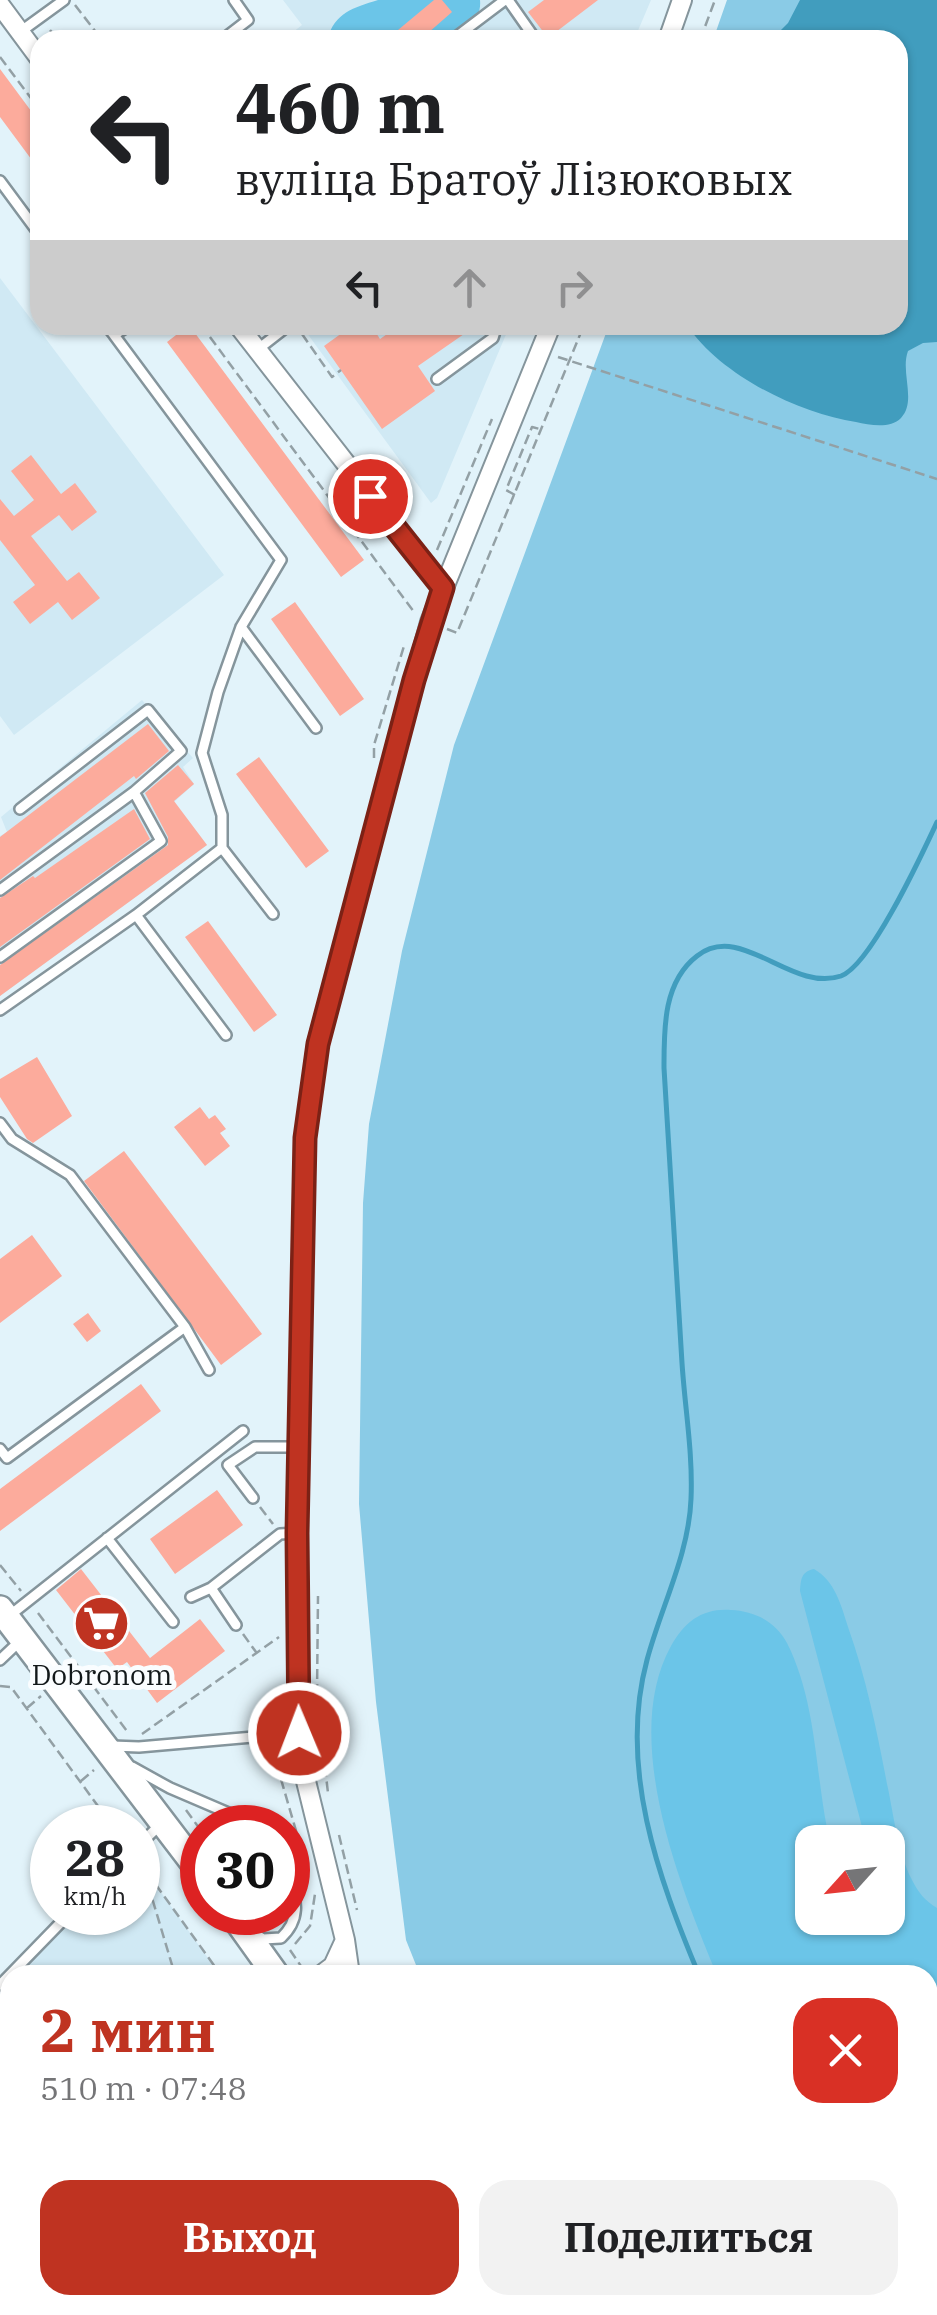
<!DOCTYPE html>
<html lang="ru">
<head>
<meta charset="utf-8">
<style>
	body { margin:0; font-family:"IBM Plex Serif",serif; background:#f2f2f2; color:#202124; height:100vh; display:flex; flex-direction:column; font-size:38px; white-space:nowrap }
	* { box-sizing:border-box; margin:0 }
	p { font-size:32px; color:#757577 }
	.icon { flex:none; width:55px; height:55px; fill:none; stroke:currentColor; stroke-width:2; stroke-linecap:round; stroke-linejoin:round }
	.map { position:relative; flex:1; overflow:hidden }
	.drawer { position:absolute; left:0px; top:1965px; width:938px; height:350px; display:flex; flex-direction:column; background:#fff; border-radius:30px 30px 0 0; box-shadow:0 2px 8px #0004 }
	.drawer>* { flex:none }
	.hud { position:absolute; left:30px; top:30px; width:878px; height:305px; border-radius:30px; box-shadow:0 2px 8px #0004; background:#fff; color:#202124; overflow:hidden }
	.needle { width:65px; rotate:243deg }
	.fabs { position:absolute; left:795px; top:1825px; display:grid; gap:20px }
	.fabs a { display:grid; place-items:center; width:110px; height:110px; border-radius:20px; background:#fff; box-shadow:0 2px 8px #0004; font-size:50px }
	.speed { position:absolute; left:30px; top:1805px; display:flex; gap:20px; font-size:50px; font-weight:700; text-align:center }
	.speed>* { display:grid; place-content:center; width:130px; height:130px; border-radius:50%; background:#fff; box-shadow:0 2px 8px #0004; line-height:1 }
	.speed small { font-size:25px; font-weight:400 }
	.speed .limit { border:15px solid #d22; background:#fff; color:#111 }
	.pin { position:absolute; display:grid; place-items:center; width:85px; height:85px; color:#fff; margin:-42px; border:5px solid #fff; border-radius:50%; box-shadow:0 2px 10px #0007 }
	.me { position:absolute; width:110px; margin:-55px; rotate:359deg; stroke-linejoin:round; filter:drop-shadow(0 0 8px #0008) }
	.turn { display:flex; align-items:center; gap:35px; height:210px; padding:0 40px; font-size:45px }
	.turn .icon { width:130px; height:130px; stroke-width:2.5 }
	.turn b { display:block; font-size:70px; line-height:85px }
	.lanes { display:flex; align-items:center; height:95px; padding:0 40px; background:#0003; justify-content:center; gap:50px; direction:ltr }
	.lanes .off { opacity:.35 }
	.round { display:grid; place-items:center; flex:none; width:105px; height:105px; border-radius:30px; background:#f2f2f2 }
	.headline { display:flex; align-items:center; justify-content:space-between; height:170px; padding:0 40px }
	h1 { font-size:60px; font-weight:700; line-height:75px; color:#bf3321 }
	.cta { display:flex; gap:20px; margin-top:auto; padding:20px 40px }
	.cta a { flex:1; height:115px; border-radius:30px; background:#bf3321; color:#fff; font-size:40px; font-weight:700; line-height:115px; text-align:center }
	.cta a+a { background:#f2f2f2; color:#202124 }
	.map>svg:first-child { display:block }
	.built { fill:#d0e9f4 }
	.green { fill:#8acbe6; fill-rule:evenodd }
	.forest { fill:#6bc5e8 }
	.water { fill:#419dbe }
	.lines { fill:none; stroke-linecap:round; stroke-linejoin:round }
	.stream { stroke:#419dbe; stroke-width:5 }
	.building { fill:#fcab9c }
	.service-casing { stroke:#85959c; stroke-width:14 }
	.minor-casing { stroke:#85959c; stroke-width:22 }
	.secondary-casing { stroke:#85959c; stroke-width:30 }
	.path { stroke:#93a0a5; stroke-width:2.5; stroke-dasharray:10 5; stroke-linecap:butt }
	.service { stroke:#fff; stroke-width:9 }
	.minor { stroke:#fff; stroke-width:18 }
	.secondary { stroke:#fff; stroke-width:25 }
	.route-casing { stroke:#7c2115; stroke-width:25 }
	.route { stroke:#bf3321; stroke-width:18 }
	.labels { text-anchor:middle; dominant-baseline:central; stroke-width:10; stroke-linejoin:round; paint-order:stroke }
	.poi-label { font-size:28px; fill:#12181a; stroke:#fafdff }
</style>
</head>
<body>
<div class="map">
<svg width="937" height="2315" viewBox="0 0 937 2315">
	<rect width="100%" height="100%" fill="#e2f3fa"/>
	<path class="built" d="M283,0H651L634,40H283L302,25Z
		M0,278L224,575L14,735L0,716Z
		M301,325H510L437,498L431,503Z
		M142,700L193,758L183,767L194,784L174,802L207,845L0,996V836L7,832L1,817Z
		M138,1860L220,1975H10V2305H423L418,2315H0V1984L71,1913L138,1912Z"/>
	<path class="green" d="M727,0H937V2315H624L618,2305H928V1975H420L406,1940L376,1702L359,1504L363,1203L369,1124L402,951L454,745L609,325H898V40H713ZM812,1842H888V1918H812Z"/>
	<path class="forest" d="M378,0H480C482,20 466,28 453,40H327C335,12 353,8 378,0Z
		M814,1569C835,1581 841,1605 848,1627C866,1677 877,1731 887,1784C894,1815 897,1851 912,1880C918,1892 925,1901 937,1908V2121L928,2129V1975H717C680,1886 620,1738 671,1646C685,1621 703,1608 731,1610C755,1611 776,1622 787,1643C816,1701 815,1767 827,1828L834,1842H812V1918H888V1842H866L800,1591C801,1579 801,1572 814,1569Z
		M937,2202V2274L928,2263V2204Z"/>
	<path class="water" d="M800,0H937V342L923,343L908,351C900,372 917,401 901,418C890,429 870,425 856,422C798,413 720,375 687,325H898V40H771L788,23Z"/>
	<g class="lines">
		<path class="stream" d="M699,1975C658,1877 618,1767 647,1660C661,1607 689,1554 691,1499C693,1453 685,1409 682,1363C676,1265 670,1167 664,1068C664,1029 663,982 697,956C741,921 791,993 841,976C871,965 922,854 937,822
			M928,2277L937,2285"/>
	</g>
	<path class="building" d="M434,0H442L452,12L420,40H407L398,30Z
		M544,0H598L548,38L528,12Z
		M0,69L40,123V171L0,117Z
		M189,325L364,560L341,577L167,342Z
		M353,325H371L380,339L400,325H477L418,366L435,391L382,429L324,346Z
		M31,455L61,494L75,483L97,512L72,531L59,515L31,536L67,581L79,572L100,598L72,620L58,602L30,624L13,602L35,585L0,540V499L14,516L34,500L11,471Z
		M295,602L364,699L340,716L271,619Z
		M148,724L169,751L136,779L134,776L0,880V837Z
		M259,757L329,851L306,868L236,774Z
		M178,765L194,784L174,801L207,845L0,996V965L168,845V837L145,793Z
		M134,809L150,839L0,947V898L33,876L35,878Z
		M208,921L277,1015L254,1032L185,937Z
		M37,1057L72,1116L33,1143L27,1139L0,1097V1079Z
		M200,1107L209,1119L215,1115L226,1129L220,1133L230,1146L205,1166L174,1127Z
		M124,1151L262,1334L221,1365L84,1181Z
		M32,1235L62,1276L0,1323V1259Z
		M88,1313L101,1331L87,1342L73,1324Z
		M141,1384L161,1411L0,1531V1489Z
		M217,1490L243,1525L175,1574L150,1539Z
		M81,1569L150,1658L200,1619L225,1651L157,1703L127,1662L117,1669L56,1590Z"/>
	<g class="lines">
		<defs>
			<path id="service" d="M508,0L536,40
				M20,32L64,0
				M222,40L248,20L234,0
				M452,40L505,0
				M0,181L40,235
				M106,325L114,335L130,325
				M114,335L281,560L241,627L218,692L202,753L222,815V848L273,914
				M257,350L289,325
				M437,379L493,338L497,325
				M241,627L316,728
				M0,890L134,792L181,751L148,710L20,809
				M136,915L226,1035
				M0,957L161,841L134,792
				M0,1010L136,915L222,848
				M0,1123L12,1139L70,1175L185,1327L209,1370
				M0,1449L7,1458L185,1327
				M253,1498L228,1465L255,1447H298
				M107,1538L173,1622
				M211,1588L236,1625
				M191,1597L211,1588L280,1534L297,1533
				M9,1616L243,1431
				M0,1660L20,1641
				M112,1746L139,1747L299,1733
				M132,1767L170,1788L240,1818L248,1828
				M138,1846L162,1823
				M257,1935L263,1939L281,1938C300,1920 298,1901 288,1878
				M0,1985L71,1912"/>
			<path id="minor" d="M0,5L40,59
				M668,40L682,0
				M238,325L443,588
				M321,1975L333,1966L345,1940
				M350,1975L345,1940L303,1769L299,1733L297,1533L305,1137L317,1044L430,622L551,325"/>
			<path id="secondary" d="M0,1609L202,1874
				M231,1912L276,1975
				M466,2305L472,2315"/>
		</defs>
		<use href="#service" class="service-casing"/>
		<use href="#minor" class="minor-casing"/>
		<use href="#secondary" class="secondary-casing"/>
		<path class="path" d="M75,5L102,40
			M50,30L58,40
			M700,40L715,0
			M0,57L40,110
			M201,325L414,612
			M302,334L332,377L341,370
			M558,357L937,479
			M515,495L506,490L532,427L540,429
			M437,550L492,419
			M447,629L457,633L584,325
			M374,758V745L404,646
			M260,1507L273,1524
			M0,1565L21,1591
			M38,1613L78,1666
			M243,1634L256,1652
			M74,1669L78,1666L127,1731
			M0,1686L11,1687L114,1828
			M317,1694L318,1596
			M318,1707L328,1793
			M27,1708L41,1696
			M142,1734L279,1637
			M276,1750V1762L308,1872
			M81,1781L94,1770
			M186,1810L202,1832
			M339,1835L357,1910
			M138,1860L221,1975
			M144,1871L175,1975
			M262,1912L270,1923
			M295,1944L310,1926L315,1894
			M290,1950L305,1972
			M0,2019L10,2032
			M258,2305L265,2315
			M427,2305L429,2315
			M297,2315L309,2305"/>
		<use href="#service" class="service"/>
		<use href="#minor" class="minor"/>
		<use href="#secondary" class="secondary"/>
	</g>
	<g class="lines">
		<defs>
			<path id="route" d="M299,1733L297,1533L305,1138L318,1044L414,680L443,588L370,496"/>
		</defs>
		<use href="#route" class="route-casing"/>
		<use href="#route" class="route"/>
	</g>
	<defs>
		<symbol id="supermarket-disc" viewBox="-11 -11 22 22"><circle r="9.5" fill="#bf3321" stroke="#fafdff"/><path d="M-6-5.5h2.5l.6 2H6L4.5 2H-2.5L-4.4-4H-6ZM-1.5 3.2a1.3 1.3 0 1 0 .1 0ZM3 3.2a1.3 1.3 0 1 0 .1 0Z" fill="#fff"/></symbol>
	</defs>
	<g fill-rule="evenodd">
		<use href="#supermarket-disc" x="70" y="1592" width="63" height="63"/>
	</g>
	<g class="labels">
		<g class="poi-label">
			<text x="102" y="1674">Dobronom</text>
		</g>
	</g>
</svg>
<div class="fabs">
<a><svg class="needle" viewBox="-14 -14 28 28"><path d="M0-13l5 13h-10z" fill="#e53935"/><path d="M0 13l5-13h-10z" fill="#757577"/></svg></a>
</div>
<div class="speed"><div>28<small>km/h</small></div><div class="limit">30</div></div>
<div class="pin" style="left:370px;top:496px;background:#d93025"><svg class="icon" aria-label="arrive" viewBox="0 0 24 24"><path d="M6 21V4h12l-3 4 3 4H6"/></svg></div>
<svg class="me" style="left:299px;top:1733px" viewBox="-20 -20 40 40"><circle r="17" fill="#bf3321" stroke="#fff" stroke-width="3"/><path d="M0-11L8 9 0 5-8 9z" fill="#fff"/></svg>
<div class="hud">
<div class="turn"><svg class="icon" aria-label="left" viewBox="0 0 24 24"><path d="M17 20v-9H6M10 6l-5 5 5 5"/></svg><div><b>460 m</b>вуліца Братоў Лізюковых</div></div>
<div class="lanes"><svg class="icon" aria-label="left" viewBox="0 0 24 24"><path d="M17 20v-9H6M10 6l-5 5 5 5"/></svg><svg class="icon off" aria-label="ahead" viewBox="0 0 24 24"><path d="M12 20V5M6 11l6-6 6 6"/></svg><svg class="icon off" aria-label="right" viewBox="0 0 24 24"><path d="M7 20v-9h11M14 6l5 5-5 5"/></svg></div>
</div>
<section class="drawer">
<div class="headline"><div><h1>2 мин</h1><p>510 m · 07:48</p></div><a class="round" style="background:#d93025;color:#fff"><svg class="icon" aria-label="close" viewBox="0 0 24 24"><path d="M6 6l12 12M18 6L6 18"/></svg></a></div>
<div class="cta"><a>Выход</a><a>Поделиться</a></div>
</section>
</div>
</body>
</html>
